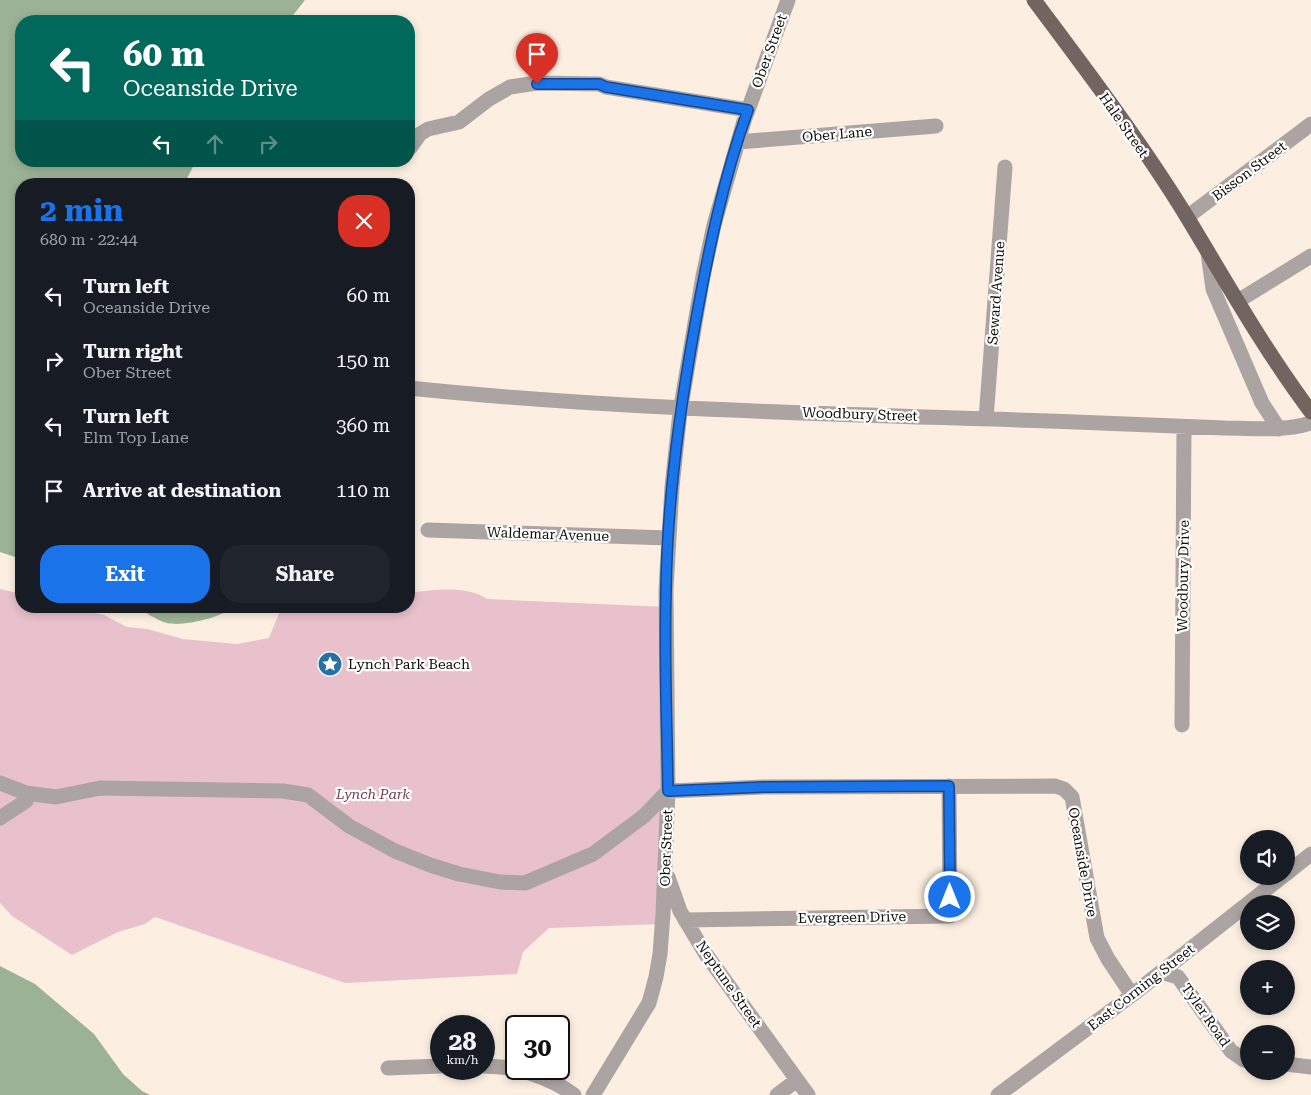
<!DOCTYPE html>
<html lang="en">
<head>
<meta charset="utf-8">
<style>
	body { margin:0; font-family:"Roboto Serif",serif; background:#20242c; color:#f1f3f6; height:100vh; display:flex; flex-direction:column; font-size:19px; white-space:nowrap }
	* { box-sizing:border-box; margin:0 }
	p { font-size:16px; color:#9ea1a6 }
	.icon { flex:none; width:28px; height:28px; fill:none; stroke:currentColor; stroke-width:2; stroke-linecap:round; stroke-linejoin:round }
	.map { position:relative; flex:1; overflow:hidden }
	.side { position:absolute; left:15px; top:178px; width:400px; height:435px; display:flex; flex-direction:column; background:#171b24; border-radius:20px; box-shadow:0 2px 8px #0003 }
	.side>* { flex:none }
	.hud { position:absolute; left:15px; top:15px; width:400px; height:152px; border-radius:20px; box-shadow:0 2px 8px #0003; background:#00695c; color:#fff; overflow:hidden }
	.controls { position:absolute; left:1240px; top:830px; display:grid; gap:10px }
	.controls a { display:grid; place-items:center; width:55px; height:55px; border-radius:50%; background:#171b24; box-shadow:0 2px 8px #0003; font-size:25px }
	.speed { position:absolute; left:430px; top:1015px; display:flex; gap:10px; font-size:25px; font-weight:700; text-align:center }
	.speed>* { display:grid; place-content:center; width:65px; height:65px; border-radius:50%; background:#171b24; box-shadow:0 2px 8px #0003; line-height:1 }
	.speed small { font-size:12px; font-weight:400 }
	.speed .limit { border:2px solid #111; border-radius:8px; background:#fff; color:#111 }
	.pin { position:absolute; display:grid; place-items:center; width:42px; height:42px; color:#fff; margin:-51px -21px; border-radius:50% 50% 50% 0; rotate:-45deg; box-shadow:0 0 5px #0007 }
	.pin .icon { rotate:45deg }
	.me { position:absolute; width:55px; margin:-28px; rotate:0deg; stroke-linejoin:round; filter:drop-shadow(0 0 4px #0008) }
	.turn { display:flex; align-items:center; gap:18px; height:105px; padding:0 25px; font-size:22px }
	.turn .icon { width:65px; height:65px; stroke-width:2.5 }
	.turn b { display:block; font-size:35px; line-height:42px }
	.lanes { display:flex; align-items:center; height:48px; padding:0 25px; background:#0003; justify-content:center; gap:25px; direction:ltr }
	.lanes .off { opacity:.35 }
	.round { display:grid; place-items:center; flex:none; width:52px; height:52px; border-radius:20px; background:#20242c }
	.summary { display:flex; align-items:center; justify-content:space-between; height:85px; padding:0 25px }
	h1 { font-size:30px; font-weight:700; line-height:38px; color:#1a73e8 }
	.primary-button { display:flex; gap:10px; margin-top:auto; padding:10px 25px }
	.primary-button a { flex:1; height:58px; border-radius:20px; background:#1a73e8; color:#fff; font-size:20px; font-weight:700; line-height:58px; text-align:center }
	.primary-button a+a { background:#20242c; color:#f1f3f6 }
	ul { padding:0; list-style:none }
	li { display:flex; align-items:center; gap:15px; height:65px; padding:0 25px }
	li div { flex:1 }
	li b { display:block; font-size:19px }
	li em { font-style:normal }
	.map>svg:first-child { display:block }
	.green { fill:#e8c1cc }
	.water { fill:#9cb295 }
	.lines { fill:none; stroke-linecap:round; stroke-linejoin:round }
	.minor { stroke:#aca4a2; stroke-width:15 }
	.major { stroke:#726460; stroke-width:15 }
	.route-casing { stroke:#114b97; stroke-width:12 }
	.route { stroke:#1a73e8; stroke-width:9 }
	.labels { text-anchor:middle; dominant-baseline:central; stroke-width:4.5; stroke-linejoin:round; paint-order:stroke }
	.street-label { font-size:14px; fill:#110d08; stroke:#fff }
	.poi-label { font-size:14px; fill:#110d08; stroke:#fff; text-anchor:start }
	.park-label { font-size:14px; font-style:italic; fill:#743e50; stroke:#fff }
</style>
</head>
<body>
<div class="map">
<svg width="1311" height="1095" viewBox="0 0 1311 1095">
	<rect width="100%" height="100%" fill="#fcefe2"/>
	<path class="green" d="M0,589L21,594V606H65L104,615L127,627L147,629L183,639L237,644L269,638L282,606H409V593C432,590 466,585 487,599L666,607L662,924L549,928L523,952L517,974L345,983L155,917L145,924L118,932L72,955L12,916L0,903Z"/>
	<path class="water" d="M0,0H305L294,14L290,21H21V161H196L184,184H21V559L0,552Z
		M135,606H236C222,617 184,627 167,623C158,621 143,611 135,606Z
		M0,966L35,984L94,1034L123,1074L142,1091L150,1095H0Z"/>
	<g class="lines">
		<path class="minor" d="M738,142L936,126
			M409,149L420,134L428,129L459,122L489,99L510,87L537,83L599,84L606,87L748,110
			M1187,217L1311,124
			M1208,253L1213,289L1262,403L1279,429
			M1238,301L1311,256
			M409,388C630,411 853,414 1076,422C1126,424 1175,426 1225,428C1254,428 1283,432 1311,423
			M986,419L1005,167
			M428,530L669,538
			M1182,725L1184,427
			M0,783L26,793
			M0,818L26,801V793L56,797L100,788L283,791L308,795L349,826L395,851L430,865L459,874L500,882L525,883L593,854L644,816L668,791L764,787L1055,786L1064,789L1072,797L1097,938L1108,959L1132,995
			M1286,874L1311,854
			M668,877L680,911L705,953L808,1095
			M685,920L950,916L949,786
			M1161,972L1178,977L1231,1051L1244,1060L1249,1061
			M1286,1064L1311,1067
			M484,1066L516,1068
			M388,1068L441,1066
			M517,1069C538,1075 557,1082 574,1095
			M593,1095L649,1003L656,977L660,954L663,914L668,791L666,590L672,487L680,412L703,276L714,225L744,121L788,0
			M777,1095L797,1080
			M998,1095L1132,995L1283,876"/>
		<path class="major" d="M1034,0C1087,71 1141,142 1187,217C1227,283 1265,351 1311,412"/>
	</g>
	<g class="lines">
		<defs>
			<path id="route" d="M537,84H599L606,87L748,110C723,179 708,253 695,325C679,413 667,502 666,591C664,658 667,725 668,791L764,787L949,786L950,897"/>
		</defs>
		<use href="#route" class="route-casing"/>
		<use href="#route" class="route"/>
	</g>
	<defs>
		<symbol id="sight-disc" viewBox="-11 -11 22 22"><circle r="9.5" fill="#2571a4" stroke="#fff"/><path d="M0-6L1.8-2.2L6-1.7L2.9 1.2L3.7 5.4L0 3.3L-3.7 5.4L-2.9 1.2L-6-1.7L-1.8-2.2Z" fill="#fff"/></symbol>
	</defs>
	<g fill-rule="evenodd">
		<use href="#sight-disc" x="316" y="650" width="28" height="28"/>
	</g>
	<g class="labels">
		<g class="street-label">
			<text transform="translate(769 51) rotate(-70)">Ober Street</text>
			<text transform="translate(1124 125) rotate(55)">Hale Street</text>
			<text transform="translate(837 134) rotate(-5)">Ober Lane</text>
			<text transform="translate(1249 171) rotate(-37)">Bisson Street</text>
			<text transform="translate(996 293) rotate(-86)">Seward Avenue</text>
			<text transform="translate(860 414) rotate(2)">Woodbury Street</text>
			<text transform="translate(548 534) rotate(2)">Waldemar Avenue</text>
			<text transform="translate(1183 576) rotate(-89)">Woodbury Drive</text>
			<text transform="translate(666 848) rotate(-88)">Ober Street</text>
			<text transform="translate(1083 862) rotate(80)">Oceanside Drive</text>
			<text transform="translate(852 917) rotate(-1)">Evergreen Drive</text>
			<text transform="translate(729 984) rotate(55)">Neptune Street</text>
			<text transform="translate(1141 987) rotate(-38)">East Corning Street</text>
			<text transform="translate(1206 1015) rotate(55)">Tyler Road</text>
		</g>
		<g class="poi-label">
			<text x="348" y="664">Lynch Park Beach</text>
		</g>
		<g class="park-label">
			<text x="373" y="794">Lynch Park</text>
		</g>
	</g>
</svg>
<div class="controls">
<a><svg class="icon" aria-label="sound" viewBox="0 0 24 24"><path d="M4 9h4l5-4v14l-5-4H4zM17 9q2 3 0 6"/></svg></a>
<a><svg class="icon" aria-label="layers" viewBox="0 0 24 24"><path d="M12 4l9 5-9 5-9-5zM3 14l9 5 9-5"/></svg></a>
<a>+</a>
<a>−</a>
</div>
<div class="speed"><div>28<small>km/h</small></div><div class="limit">30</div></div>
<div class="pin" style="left:537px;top:84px;background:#d93025"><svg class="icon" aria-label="arrive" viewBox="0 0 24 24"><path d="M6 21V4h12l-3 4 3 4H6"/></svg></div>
<svg class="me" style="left:950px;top:897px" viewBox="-20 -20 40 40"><circle r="17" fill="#1a73e8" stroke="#fff" stroke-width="3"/><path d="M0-11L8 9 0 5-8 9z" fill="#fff"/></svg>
<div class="hud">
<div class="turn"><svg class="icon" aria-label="left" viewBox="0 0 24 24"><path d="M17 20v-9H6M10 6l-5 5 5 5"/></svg><div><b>60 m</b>Oceanside Drive</div></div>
<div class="lanes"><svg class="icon" aria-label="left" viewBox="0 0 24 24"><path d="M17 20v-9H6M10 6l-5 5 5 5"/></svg><svg class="icon off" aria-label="ahead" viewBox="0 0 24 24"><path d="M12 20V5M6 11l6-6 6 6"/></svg><svg class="icon off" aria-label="right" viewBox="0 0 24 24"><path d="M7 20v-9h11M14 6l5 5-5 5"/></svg></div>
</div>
<section class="side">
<div class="summary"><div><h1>2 min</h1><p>680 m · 22:44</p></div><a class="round" style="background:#d93025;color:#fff"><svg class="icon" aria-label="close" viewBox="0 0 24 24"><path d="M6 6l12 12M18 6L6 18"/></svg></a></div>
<ul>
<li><svg class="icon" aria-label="left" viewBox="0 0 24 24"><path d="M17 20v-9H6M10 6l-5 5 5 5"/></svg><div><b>Turn left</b><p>Oceanside Drive</p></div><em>60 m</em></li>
<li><svg class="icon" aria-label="right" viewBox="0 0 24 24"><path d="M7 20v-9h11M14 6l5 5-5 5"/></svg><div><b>Turn right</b><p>Ober Street</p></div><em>150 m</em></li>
<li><svg class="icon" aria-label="left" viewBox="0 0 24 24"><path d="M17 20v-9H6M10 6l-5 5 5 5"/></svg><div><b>Turn left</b><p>Elm Top Lane</p></div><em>360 m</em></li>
<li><svg class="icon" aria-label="arrive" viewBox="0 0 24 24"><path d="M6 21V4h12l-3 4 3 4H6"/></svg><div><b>Arrive at destination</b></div><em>110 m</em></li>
</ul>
<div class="primary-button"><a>Exit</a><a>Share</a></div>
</section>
</div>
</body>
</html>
